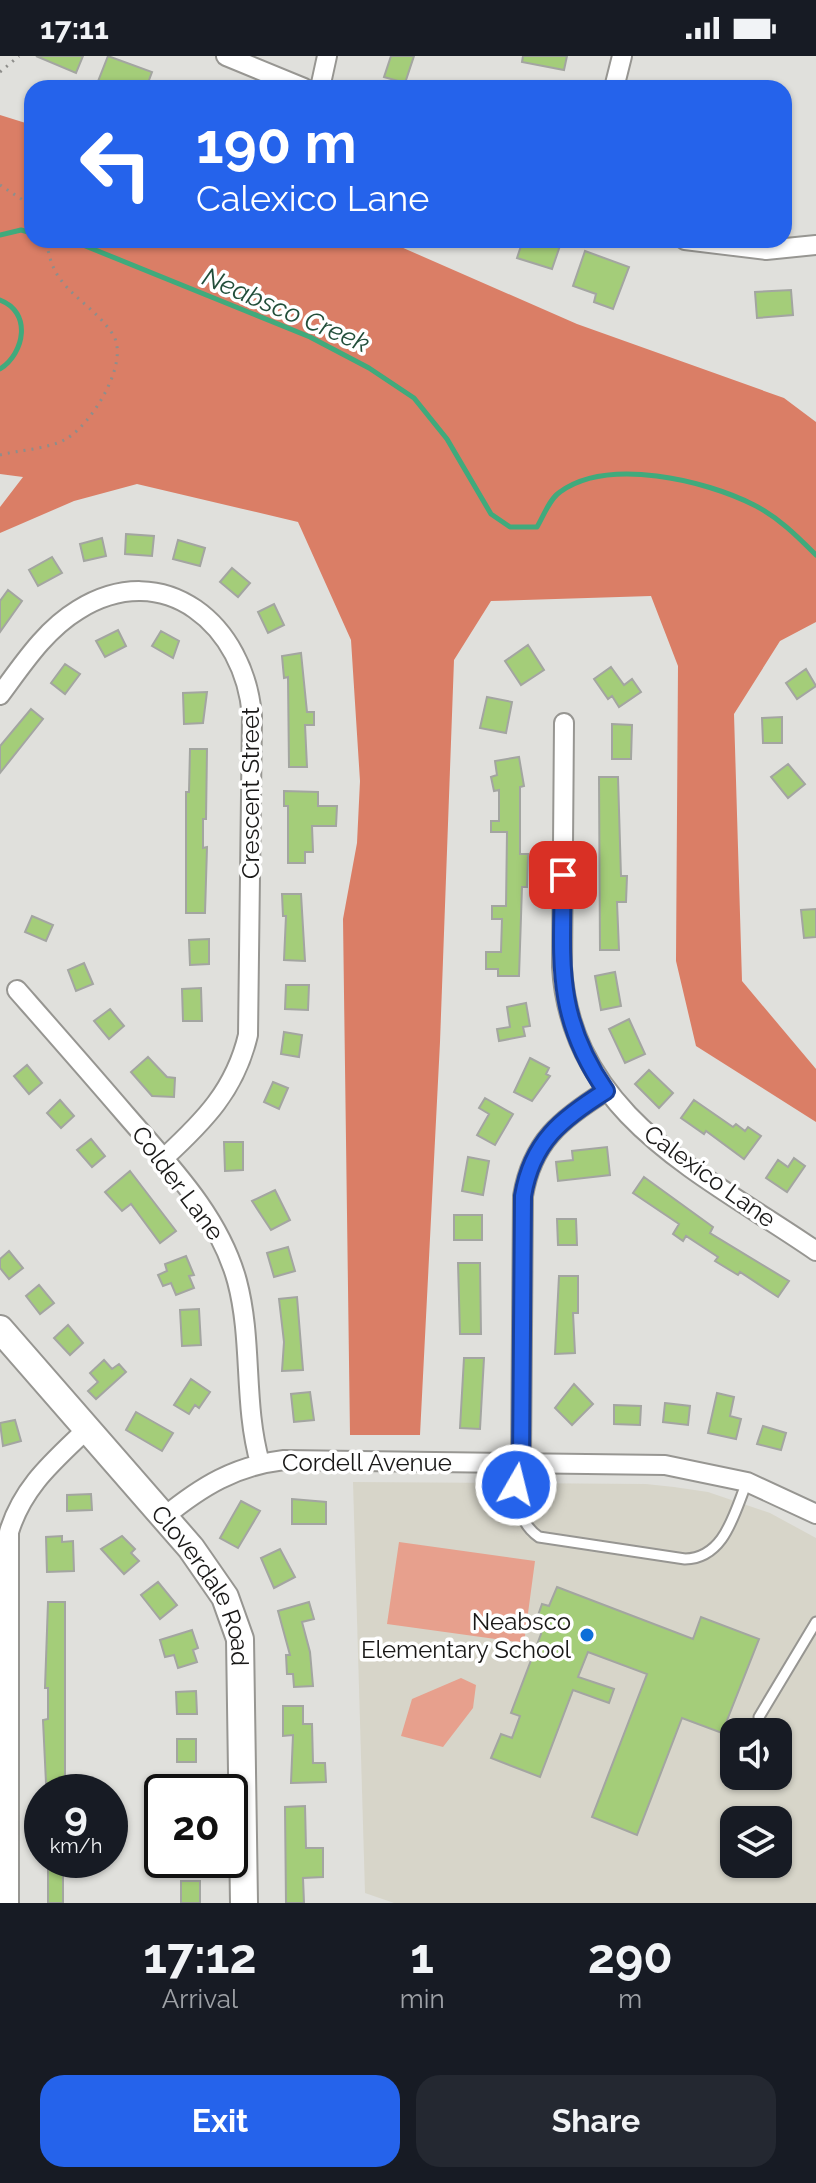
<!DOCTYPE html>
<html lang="en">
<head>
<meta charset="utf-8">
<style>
	body { margin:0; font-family:Raleway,sans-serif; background:#242831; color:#f1f3f6; height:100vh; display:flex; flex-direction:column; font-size:30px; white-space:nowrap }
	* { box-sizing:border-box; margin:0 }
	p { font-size:26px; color:#9ea1a6 }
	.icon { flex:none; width:44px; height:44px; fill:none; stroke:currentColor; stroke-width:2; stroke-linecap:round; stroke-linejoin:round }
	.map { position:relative; height:1847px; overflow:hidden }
	.sheet { display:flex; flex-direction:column; background:#171b24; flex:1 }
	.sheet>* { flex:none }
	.hud { position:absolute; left:24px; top:24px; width:768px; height:168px; border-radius:24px; box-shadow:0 2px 6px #0004; background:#2563eb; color:#fff; overflow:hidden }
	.tools { position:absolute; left:720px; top:1662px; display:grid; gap:16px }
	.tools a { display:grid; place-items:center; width:72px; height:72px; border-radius:16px; background:#171b24; box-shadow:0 2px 6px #0004; font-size:40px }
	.speed { position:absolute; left:24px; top:1718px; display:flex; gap:16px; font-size:40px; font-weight:700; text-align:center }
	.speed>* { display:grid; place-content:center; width:104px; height:104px; border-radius:50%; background:#171b24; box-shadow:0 2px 6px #0004; line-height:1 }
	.speed small { font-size:20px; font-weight:400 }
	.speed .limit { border:4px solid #111; border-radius:12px; background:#fff; color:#111 }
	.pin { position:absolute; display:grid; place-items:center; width:68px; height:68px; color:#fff; margin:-34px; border-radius:16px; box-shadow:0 4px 12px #0006 }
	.me { position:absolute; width:88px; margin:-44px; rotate:8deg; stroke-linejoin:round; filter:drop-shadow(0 0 6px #0008) }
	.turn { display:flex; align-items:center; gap:28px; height:168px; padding:0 40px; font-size:36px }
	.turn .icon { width:104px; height:104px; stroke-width:2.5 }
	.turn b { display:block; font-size:56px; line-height:68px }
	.eta { display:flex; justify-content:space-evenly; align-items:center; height:136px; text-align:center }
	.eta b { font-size:48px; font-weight:700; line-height:56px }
	.cta { display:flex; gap:16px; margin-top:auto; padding:16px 40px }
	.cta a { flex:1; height:92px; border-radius:24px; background:#2563eb; color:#fff; font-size:32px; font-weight:700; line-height:92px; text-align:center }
	.cta a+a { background:#242831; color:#f1f3f6 }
	.status { display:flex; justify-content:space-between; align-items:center; height:56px; padding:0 40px; background:#171b24; direction:ltr }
	.status svg { height:22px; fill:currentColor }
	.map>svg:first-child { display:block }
	.built { fill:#d7d5c9; fill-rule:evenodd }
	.green { fill:#e7a08d }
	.forest { fill:#da7e66 }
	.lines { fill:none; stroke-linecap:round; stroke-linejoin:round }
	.stream { stroke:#40aa7c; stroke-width:5 }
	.building { fill:#a4cd79; stroke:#a3a5a1; stroke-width:2 }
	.lane-casing { stroke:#979692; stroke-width:13 }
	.street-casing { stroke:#979692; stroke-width:22 }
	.secondary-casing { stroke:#979692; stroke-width:30 }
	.path { stroke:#8e8e8b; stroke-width:3; stroke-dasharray:2 6; stroke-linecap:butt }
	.lane { stroke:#fff; stroke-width:9 }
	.street { stroke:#fff; stroke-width:18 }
	.secondary { stroke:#fff; stroke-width:26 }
	.route-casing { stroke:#184099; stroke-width:20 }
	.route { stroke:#2563eb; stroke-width:14 }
	.poi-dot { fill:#0e6fd8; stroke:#fff; stroke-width:3 }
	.labels { text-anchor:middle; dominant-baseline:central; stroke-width:7; stroke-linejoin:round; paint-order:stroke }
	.street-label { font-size:24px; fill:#191817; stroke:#fff }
	.poi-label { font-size:24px; fill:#191817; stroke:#fff; text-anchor:end }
	.water-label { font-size:26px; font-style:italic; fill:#224e3a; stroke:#fff }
</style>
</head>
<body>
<div class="status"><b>17:11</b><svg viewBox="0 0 49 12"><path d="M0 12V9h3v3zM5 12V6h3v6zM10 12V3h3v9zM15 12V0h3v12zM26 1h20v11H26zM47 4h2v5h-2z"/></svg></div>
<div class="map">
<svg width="816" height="1847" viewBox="0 0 816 1847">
	<rect width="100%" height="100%" fill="#e0e0dc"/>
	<path class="built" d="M353,1426L646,1428L674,1431L708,1436L770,1457L816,1482V1847H394L365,1837ZM734,1676H778V1720H734ZM734,1764H778V1808H734Z"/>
	<path class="green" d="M399,1486L535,1505L524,1587L387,1568Z
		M461,1622L476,1629L473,1652L443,1691L401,1680L412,1643Z"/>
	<path class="forest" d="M0,59L32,69V184H385L577,268L784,342L816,366V566L780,585L734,658L742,925L816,1013V1066L696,990L676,905L678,610L651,540L491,545L454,604L440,986L420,1379H350L343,863L357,787L360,725L351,584L298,466L137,428L74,445L0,477V451L23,421L0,418Z"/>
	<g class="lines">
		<path class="stream" d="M0,179L21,174L32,177
			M61,184L83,189L310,281L369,312L414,342L447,383L491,458L510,471H537C543,461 550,442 560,436C608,401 705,424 754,449C778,461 797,480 816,499
			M0,244C32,256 25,297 0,313"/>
	</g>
	<path class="building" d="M36,0H83L76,17Z
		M108,0L152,16L146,32H108L97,28Z
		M391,0H414L405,27L384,21Z
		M523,0H567L564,14L522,6Z
		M523,184H562L552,213L517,202Z
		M585,195L629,211L613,253L594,246L596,238L573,230Z
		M791,234L793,259L757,262L755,236Z
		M126,478L154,480L152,500L125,498Z
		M102,482L106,500L84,505L80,488Z
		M178,484L205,492L200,510L173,503Z
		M52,501L62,517L38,530L29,514Z
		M232,512L250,527L238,541L220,526Z
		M8,534L22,545L0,576V545Z
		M274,548L284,569L268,577L258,556Z
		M118,574L126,590L105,601L96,585Z
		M161,575L179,585L173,602L152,590Z
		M528,589L544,614L521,629L505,605Z
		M301,597L307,656H314V669H305L307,711H289L288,621L284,622L282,600Z
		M65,608L80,618L65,638L51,627Z
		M611,611L624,629L632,623L641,636L619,651L612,640L608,643L594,623Z
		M806,613L816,630L797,643L786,627Z
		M207,636L203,667L184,668L183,637Z
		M487,641L512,646L506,677L480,672Z
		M31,653L43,663L0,717V690Z
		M782,661V687H763L762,662Z
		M612,668L632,669L631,703H612Z
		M190,693H207L206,763H203V792L207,791L205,857H186V736H189Z
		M519,701L524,730L520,731V798H528L527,831H522L519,920H498V913H486V896H501L502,863H492V850H506L507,776H491V765H499V734L494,735L491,721L497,719L495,705Z
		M788,708L805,728L788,742L771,721Z
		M599,721H618L621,820H627L626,846H617L619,894H600Z
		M284,735L318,736V750H337L336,770H312L313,796H305V807H288V750H284Z
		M282,838H301L305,905L284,904L286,860H283Z
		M816,853V881L804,882L801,854Z
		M32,860L53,869L46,885L25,876Z
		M209,883V908L190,909L189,884Z
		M84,907L93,928L76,935L68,914Z
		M615,916L621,950L601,954L595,920Z
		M286,929H309L308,954L285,953Z
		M201,932L202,965H183L182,933Z
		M526,947L530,970L523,971L525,980L499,985L497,973L510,971L507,951Z
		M110,953L124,970L109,983L94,965Z
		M629,963L645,998L625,1007L609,973Z
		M284,976L302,979L299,1001L281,998Z
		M148,1001L167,1021L175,1022L174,1041L152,1040L131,1016Z
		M530,1002L549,1012L546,1018L550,1020L532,1045L514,1036Z
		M27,1009L42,1027L29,1038L14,1020Z
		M649,1014L673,1037L659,1052L635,1028Z
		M273,1026L288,1032L279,1053L264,1046Z
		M485,1042L513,1058L495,1089L477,1079L489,1058L479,1052Z
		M60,1044L74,1060L61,1072L47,1057Z
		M694,1044L733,1071L736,1068L745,1075L748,1071L761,1080L744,1103L706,1075L704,1078L681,1062Z
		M91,1083L105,1100L92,1111L77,1094Z
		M224,1086H243V1114L225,1115Z
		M607,1091L610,1119L558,1125L556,1106L573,1104L572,1095Z
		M468,1101L489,1105L483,1139L462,1135Z
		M794,1102L805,1110L787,1136L766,1122L778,1104L788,1111Z
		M130,1115L176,1175L160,1187L131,1148L122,1155L105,1136Z
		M644,1121L713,1171L710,1177L789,1225L778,1241L740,1216L738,1219L715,1205L718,1201L686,1180L683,1185L673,1178L679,1168L633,1137Z
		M275,1134L290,1164L271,1174L252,1145Z
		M454,1159H482V1184H454Z
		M557,1163H576L577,1189H558Z
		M288,1191L295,1215L274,1221L267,1197Z
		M9,1195L23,1212L9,1223L0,1212V1203Z
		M186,1200L194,1219L189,1220L194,1232L176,1239L171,1227L163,1230L158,1219L167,1215L165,1208Z
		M458,1207H480L481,1278H460Z
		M559,1220H578V1257H573L575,1297L555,1298Z
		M39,1229L54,1247L40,1258L26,1240Z
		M297,1241L303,1314L282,1315L284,1286L279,1243Z
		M199,1253L201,1289L182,1290L180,1254Z
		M68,1269L83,1287L70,1299L54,1282Z
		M464,1302H484L480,1373L460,1372Z
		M104,1304L112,1313L119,1308L126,1316L96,1343L88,1335L98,1326L90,1317Z
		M191,1323L210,1336L199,1352L195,1349L189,1358L174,1349Z
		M574,1328L593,1348L572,1369L555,1352Z
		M310,1336L314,1364L294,1366L291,1338Z
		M717,1337L734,1341L730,1360L741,1363L736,1383L708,1377Z
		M665,1347L690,1350L688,1369L663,1366Z
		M614,1349L641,1350L640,1369L614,1368Z
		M136,1356L173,1377L162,1395L126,1374Z
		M15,1364L21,1385L3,1390L0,1367Z
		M763,1370L786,1377L781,1394L757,1388Z
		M91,1438L92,1454L67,1455V1439Z
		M292,1443L326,1446V1468H292Z
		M241,1445L260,1455L238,1492L220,1482Z
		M62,1480V1486L73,1485L74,1515L47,1516L46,1481Z
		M122,1480L135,1493L131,1497L139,1505L124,1518L101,1493Z
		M280,1493L295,1521L274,1532L261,1502Z
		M158,1526L177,1549L160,1563L141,1539Z
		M557,1531L693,1583L701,1561L759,1583L722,1677L682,1662L637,1779L592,1761L647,1618L588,1596L578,1621L614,1633L609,1647L573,1634L540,1721L491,1702L501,1678L512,1682L520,1660L511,1657L541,1578L542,1567L536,1565L542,1548L549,1550Z
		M48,1546H65V1727H46L43,1664L48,1663V1632H45Z
		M309,1546L314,1563L302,1566L310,1596L313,1630L294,1631L293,1618H287L286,1599H290L278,1555Z
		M192,1574L198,1592L193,1594L197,1606L178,1612L174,1599L165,1601L160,1584Z
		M196,1635L197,1658H177L176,1636Z
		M283,1650H303V1668H312L313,1707H325L326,1726L291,1727L293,1679L283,1680Z
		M177,1683H196V1706H177Z
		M305,1750L306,1792H323V1821L303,1822L304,1847H286L285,1751Z
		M48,1804H63V1847H48Z
		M181,1825H200V1847H181Z"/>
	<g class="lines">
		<defs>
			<path id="lane" d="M514,1407C517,1434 514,1464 539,1481L685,1503C725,1502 734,1457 747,1426
				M759,1661L816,1566"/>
			<path id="street" d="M226,0L304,32
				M320,32L327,0
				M614,32L622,0
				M685,184L766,194L816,189
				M0,639C23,608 45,574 78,554C165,500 245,570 252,660L248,979C235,1034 204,1065 164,1102
				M564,667L562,911C571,1061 706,1119 816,1195
				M17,934C53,975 90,1017 126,1059C169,1109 219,1159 237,1225C253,1285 243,1347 260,1407
				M521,1407L523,1140C532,1086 561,1063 606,1035
				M164,1461C202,1430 235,1410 284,1404L665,1409L747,1426L816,1458
				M9,1847V1476C23,1430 54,1405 87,1373"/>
			<g id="secondary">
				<path id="s1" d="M0,1273L191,1492L225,1541L240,1583L244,1847"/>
			</g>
		</defs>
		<use href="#lane" class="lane-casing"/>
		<use href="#street" class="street-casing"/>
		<use href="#secondary" class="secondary-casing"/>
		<path class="path" d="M0,16L19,0
			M0,129L32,150
			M0,399C19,394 49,393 66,383C91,369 132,305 112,277C88,242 50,234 47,184"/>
		<use href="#lane" class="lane"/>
		<use href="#street" class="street"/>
		<use href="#secondary" class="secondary"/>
	</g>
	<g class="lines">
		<defs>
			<path id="route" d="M516,1429L514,1407H521L523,1140C532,1086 561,1063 606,1035C554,960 562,905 563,819"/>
		</defs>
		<use href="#route" class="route-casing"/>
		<use href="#route" class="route"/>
	</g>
	<circle class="poi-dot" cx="587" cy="1579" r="8"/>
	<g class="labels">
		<g class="street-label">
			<text transform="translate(250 737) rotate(-90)">Crescent Street</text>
			<text transform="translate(710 1120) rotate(36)">Calexico Lane</text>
			<text transform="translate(178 1127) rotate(53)">Colder Lane</text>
			<text x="367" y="1406">Cordell Avenue</text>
			<text stroke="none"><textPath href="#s1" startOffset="330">Cloverdale Road</textPath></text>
		</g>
		<g class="poi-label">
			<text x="571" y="1565">Neabsco<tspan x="571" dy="28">Elementary School</tspan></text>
		</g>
		<g class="water-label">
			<text transform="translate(286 254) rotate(23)">Neabsco Creek</text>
		</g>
	</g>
</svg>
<div class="tools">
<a><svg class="icon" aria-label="sound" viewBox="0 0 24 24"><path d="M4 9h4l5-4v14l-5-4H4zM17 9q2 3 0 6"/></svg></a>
<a><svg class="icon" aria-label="layers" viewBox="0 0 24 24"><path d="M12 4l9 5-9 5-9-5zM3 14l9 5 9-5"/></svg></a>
</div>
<div class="speed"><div>9<small>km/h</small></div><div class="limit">20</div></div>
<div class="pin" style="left:563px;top:819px;background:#d93025"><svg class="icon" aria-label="arrive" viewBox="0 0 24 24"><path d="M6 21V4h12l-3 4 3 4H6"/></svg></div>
<svg class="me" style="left:516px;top:1429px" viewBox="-20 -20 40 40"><circle r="17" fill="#2563eb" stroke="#fff" stroke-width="3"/><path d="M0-11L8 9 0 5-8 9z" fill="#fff"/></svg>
<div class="hud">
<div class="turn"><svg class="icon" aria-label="left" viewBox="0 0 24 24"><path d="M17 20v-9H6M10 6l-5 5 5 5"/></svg><div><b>190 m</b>Calexico Lane</div></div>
</div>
</div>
<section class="sheet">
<div class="eta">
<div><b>17:12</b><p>Arrival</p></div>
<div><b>1</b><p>min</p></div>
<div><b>290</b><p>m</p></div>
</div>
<div class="cta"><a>Exit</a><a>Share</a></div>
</section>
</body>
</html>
